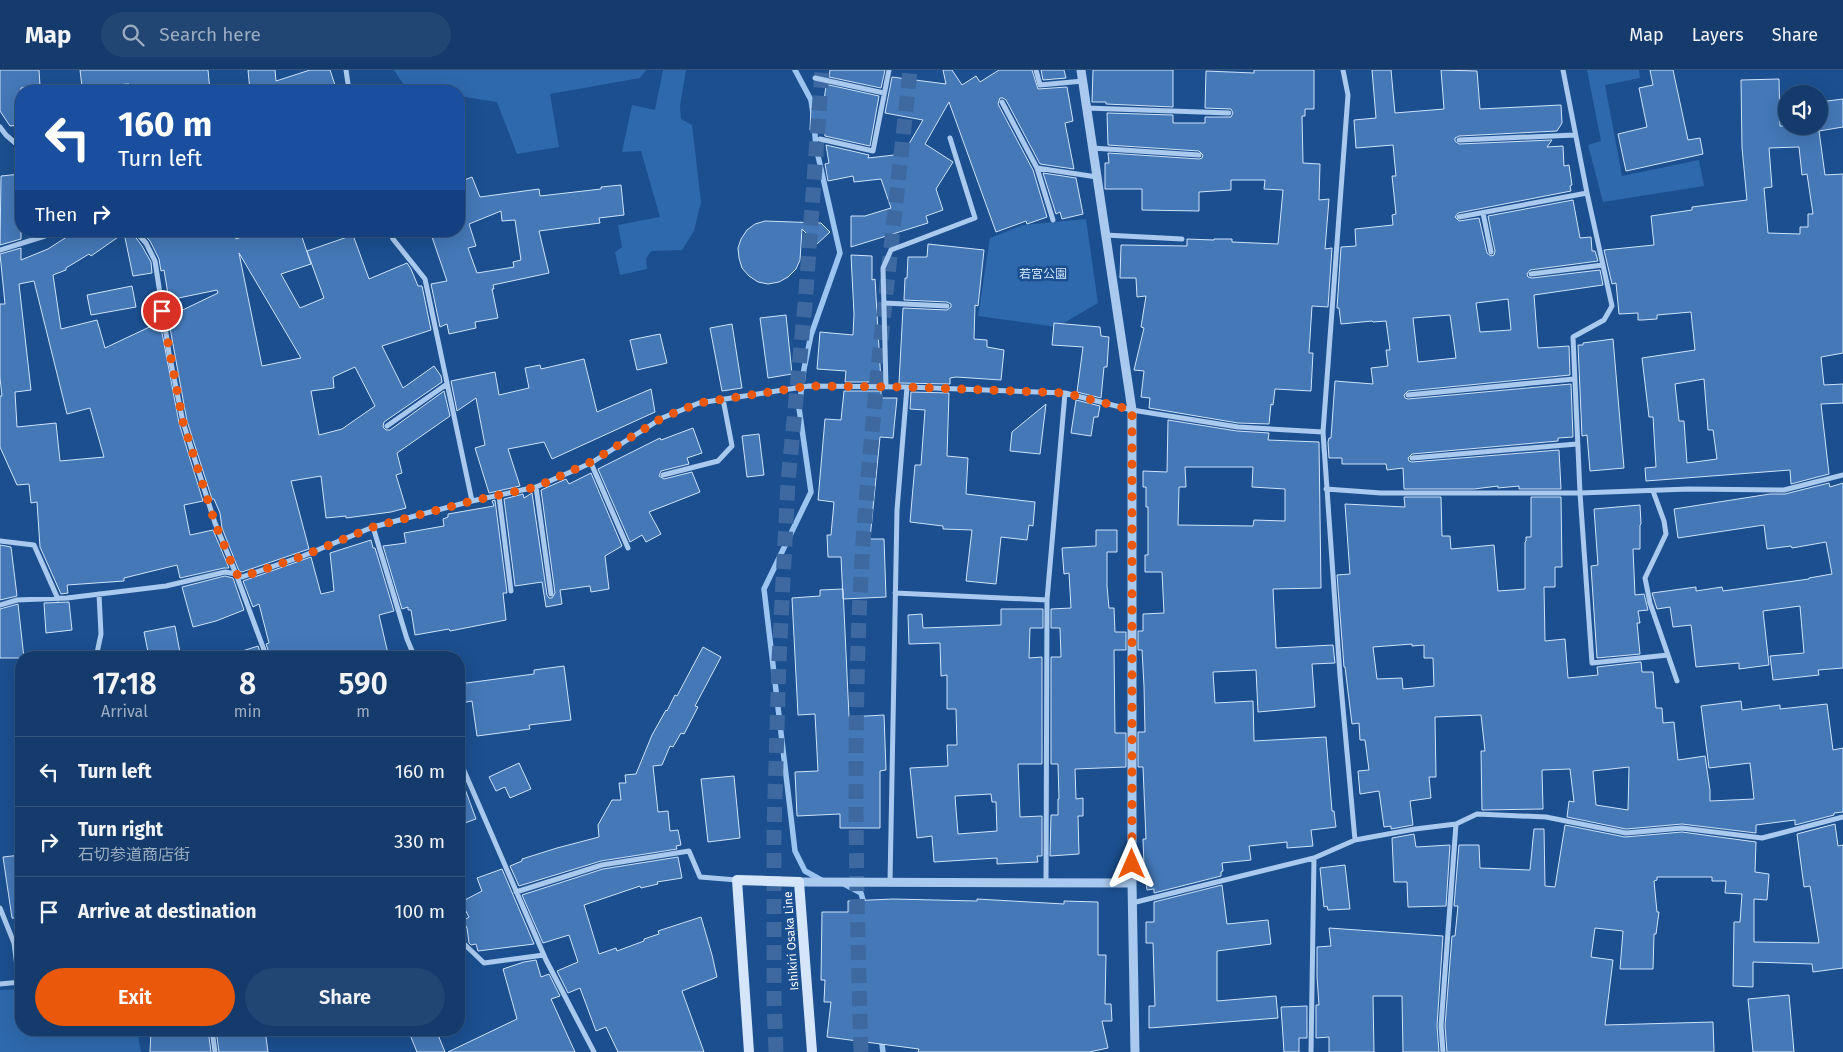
<!DOCTYPE html>
<html lang="en">
<head>
<meta charset="utf-8">
<style>
	body { margin:0; font-family:"Fira Sans","Noto Sans JP",sans-serif; background:#214673; color:#f1f3f6; height:100vh; display:flex; flex-direction:column; font-size:19px; white-space:nowrap }
	* { box-sizing:border-box; margin:0 }
	p { font-size:16px; color:#9dadc1 }
	.icon { flex:none; width:28px; height:28px; fill:none; stroke:currentColor; stroke-width:2; stroke-linecap:round; stroke-linejoin:round }
	.map { position:relative; flex:1; overflow:hidden }
	.side { position:absolute; left:15px; top:581px; width:450px; height:385px; display:flex; flex-direction:column; background:#143b6b; border-radius:20px; box-shadow:0 5px 20px #0002,0 0 0 1px #33557e }
	.side>* { flex:none }
	.guide { position:absolute; left:15px; top:15px; width:450px; height:152px; border-radius:20px; box-shadow:0 5px 20px #0002,0 0 0 1px #33557e; background:#1a4fa0; color:#fff; overflow:hidden }
	.buttons { position:absolute; left:1778px; top:15px; display:grid; gap:10px }
	.buttons a { display:grid; place-items:center; width:50px; height:50px; border-radius:50%; background:#143b6b; box-shadow:0 5px 20px #0002,0 0 0 1px #33557e; font-size:25px }
	.pin { position:absolute; display:grid; place-items:center; width:42px; height:42px; color:#fff; margin:-21px; border:2px solid #fff; border-radius:50%; box-shadow:0 1px 5px #0007 }
	.me { position:absolute; width:55px; margin:-28px; rotate:0deg; stroke-linejoin:round; filter:drop-shadow(0 0 4px #0008) }
	.turn { display:flex; align-items:center; gap:18px; height:105px; padding:0 20px; font-size:22px }
	.turn .icon { width:65px; height:65px; stroke-width:2.5 }
	.turn b { display:block; font-size:35px; line-height:42px }
	.then { display:flex; align-items:center; height:48px; padding:0 20px; background:#0003; gap:10px; font-size:19px }
	.eta { display:flex; justify-content:space-evenly; align-items:center; height:85px; text-align:center }
	.eta b { font-size:30px; font-weight:600; line-height:35px }
	.button { display:flex; gap:10px; margin-top:auto; padding:10px 20px }
	.button a { flex:1; height:58px; border-radius:30px; background:#ea580c; color:#fff; font-size:20px; font-weight:600; line-height:58px; text-align:center }
	.button a+a { background:#214673; color:#f1f3f6 }
	ul { padding:0; list-style:none }
	li { display:flex; align-items:center; gap:15px; height:70px; padding:0 20px; border-top:1px solid #33557e }
	li div { flex:1 }
	li b { display:block; font-size:19px }
	li em { font-style:normal }
	header { display:flex; align-items:center; gap:30px; box-sizing:border-box; height:70px; padding:0 25px; background:#143b6b; border-bottom:1px solid #33557e }
	header strong { font-size:24px }
	nav { display:flex; gap:28px; margin-inline-start:auto; font-size:18px }
	.search { width:350px; height:45px; background:#214673; display:flex; align-items:center; gap:12px; box-sizing:border-box; padding:0 18px; border-radius:28px; color:#9dadc1; font-size:19px }
	.map>svg:first-child { display:block }
	.green { fill:#2e69ad }
	.lines { fill:none; stroke-linecap:round; stroke-linejoin:round }
	.stream { stroke:#9cc4f0; stroke-width:5.5 }
	.building { fill:#4478b7; stroke:#cfe3fa; fill-rule:evenodd }
	.motorway-tunnel { stroke:#3d69a0; stroke-width:15; stroke-dasharray:15 8; stroke-linecap:butt }
	.minor { stroke:#a9c9ee; stroke-width:5 }
	.tertiary { stroke:#a9c9ee; stroke-width:9 }
	.secondary { stroke:#d6e6fa; stroke-width:10 }
	.route { stroke:#ea580c; stroke-width:9; stroke-dasharray:0 16.2 }
	.labels { text-anchor:middle; dominant-baseline:central; stroke-width:5; stroke-linejoin:round; paint-order:stroke }
	.park-label { font-size:12px; fill:#cfe3fa; stroke:#1b4f8f }
	.street-label { font-size:12px; fill:#fff; stroke:#1b4f8f }
</style>
</head>
<body>
<header>
<strong>Map</strong>
<div class="search"><svg class="icon" aria-label="search" viewBox="0 0 24 24"><circle cx="10" cy="10" r="6"/><path d="M15 15l6 6"/></svg>Search here</div>
<nav><a>Map</a><a>Layers</a><a>Share</a></nav>
</header>
<div class="map">
<svg width="1843" height="982" viewBox="0 0 1843 982">
	<rect width="100%" height="100%" fill="#1b4f8f"/>
	<path class="green" d="M394,0H646L640,8L550,24L559,77L517,84L497,32L459,26V21H425L406,18Z
		M663,0H686L680,36L681,49L692,55L701,132L694,161L682,180L651,181L646,189L647,199L620,205L615,182L622,177L618,155L660,147L641,81L622,82L632,35L655,40Z
		M1587,0H1639L1640,8L1605,15L1622,106L1699,90L1704,116L1603,132L1588,75L1601,71Z
		M1086,149L1098,233L1057,257L978,246L990,168L1023,155Z
		M21,919V960H137L141,982H0V920Z"/>
	<g class="lines">
		<path class="stream" d="M795,0L811,30L813,43
			M814,53L816,77L840,183L811,265L804,299L799,338L811,422L764,519L795,781L805,801L823,811
			M844,814L861,823L865,837
			M881,967L883,982"/>
	</g>
	<path class="building" d="M0,0H39L40,16L21,18V55L10,56L0,41Z
		M80,0H208L210,21H130L129,14L82,17Z
		M248,0H275L276,11L310,0H330L337,21H250Z
		M830,0H885L881,18L829,7Z
		M943,0H952L962,15L976,6L980,12L999,0H1032L1038,19L1067,17L1073,51L1065,53L1074,99L1040,94L1006,30L1003,28H1000L998,34L1033,100L1047,147L1027,154L1026,151L996,162L949,32L925,74L953,92L936,119L943,140L926,146L928,153L851,177V146H865L891,138L881,109L854,112L853,106L828,111L825,94L829,93L826,75L869,85L868,88L903,84L923,50L885,43L892,7L946,14Z
		M1041,0H1064L1066,8L1043,10Z
		M1093,0H1173V37L1106,34V32H1092Z
		M1254,0H1314V39H1305V46H1302L1303,93L1320,94L1319,130L1329,129L1325,179L1332,178L1328,237L1312,236L1309,283H1313L1311,321L1275,319L1273,335L1271,334L1269,354L1238,353L1149,338L1150,328L1141,327L1144,301L1134,300L1144,258L1141,257L1146,226L1137,227L1136,208H1120L1121,175L1187,176V169L1214,170V169H1232V172L1278,174L1283,120L1264,119L1265,110H1231V120L1199,122V141L1142,140V119H1105V93H1109L1108,83L1199,89L1202,88L1203,85L1199,81L1108,75L1107,43L1173,45V53H1205V47H1231L1233,43L1231,39L1205,38L1206,1L1254,3Z
		M1372,0H1391L1395,43L1444,39L1441,0L1477,1L1480,39L1561,35L1562,53L1557,61L1459,66L1455,68V71L1459,74L1552,70L1547,77L1563,76L1564,96L1569,95L1572,115L1570,116L1571,121L1458,143L1455,147L1459,151L1479,148L1487,183L1491,186L1494,185L1495,181L1488,146L1573,130L1580,168L1591,167L1592,181H1595L1598,191L1530,200L1527,204L1528,207L1532,208L1600,200L1603,215L1534,225L1538,278L1569,276L1570,305L1408,321L1404,325L1405,328L1408,329L1571,314L1573,367L1558,368V371L1412,384L1408,388L1409,391L1412,392L1559,380L1561,419H1519V416L1498,418V416L1474,419H1404L1403,398L1387,400L1386,394H1342V388H1329L1328,372L1329,368H1331L1335,311L1373,314L1371,298L1388,296L1386,280H1390L1386,251L1373,252L1372,251L1341,254L1339,238H1337L1341,177L1356,176L1355,159L1393,155L1392,145L1396,144L1392,106H1396L1393,75L1356,78L1354,50L1376,48ZM1508,229L1511,260L1480,262L1476,233ZM1450,245L1456,288L1418,292L1413,248Z
		M1650,0H1673L1688,70L1700,68L1703,84L1626,101L1618,64L1647,57L1639,18L1653,15Z
		M1779,9L1780,56H1818L1819,60V32L1843,29V57L1819,61L1825,105L1843,104V283L1821,287L1824,315L1843,314V333L1821,334L1829,404L1791,414L1790,400L1646,411L1645,398L1656,397L1653,347H1649L1642,288L1695,280L1691,242L1657,245V249L1642,250H1638V243L1619,244L1616,213L1612,214L1604,180L1654,175L1651,146L1692,140V137L1747,130L1742,78L1741,10ZM1799,77L1802,105L1807,104L1813,144H1808V157H1800V164L1768,163L1764,118L1772,117L1769,78ZM1704,309L1708,360H1713L1717,389L1687,393L1684,351H1679L1675,314Z
		M829,15L879,26L870,76L825,66L824,61L810,60L811,37H823L826,16Z
		M1043,103L1076,108L1083,144L1062,149L1060,142L1056,144Z
		M21,104V169L0,175L1,106Z
		M472,107L480,127L539,119L540,126L601,119V117L621,115L624,145L599,148L600,153L539,161L549,203L493,215L494,219H492L498,248L475,252L476,258L449,264L447,254L440,257L431,214L447,211L430,161H459V112ZM501,141L502,151L515,150L521,190L513,192L514,197L477,203L468,178L476,176L469,154Z
		M765,151L821,153L830,162L817,174L802,159L800,190L796,199L788,207L779,212L768,214L758,212L749,206L742,198L739,188L738,178L741,169L747,160L755,154Z
		M76,161H131L142,176L151,192L152,203L133,206L124,163L91,186L89,184L66,198V200L53,205L61,259L97,250L105,278L160,252L179,353L203,431L184,435L190,465L213,460L229,498H224L180,508L177,495L124,508V511L67,515L68,523L61,524L40,477L37,432L31,433L29,414L17,415L0,377V326H2L0,308V234H5L0,184L21,178V190L48,179ZM34,211L67,344L90,338L104,387L60,391L56,353L17,357L15,322L31,320L19,214Z
		M141,161H234L236,169L258,161H300L311,194L281,204L300,238L324,228L307,181L353,165L369,209L407,193L411,199L418,216H422L431,260L382,276L403,318L434,296L441,306L442,312L384,352L383,357L386,360H390L444,321L450,346L397,383L402,403L396,405L406,438L391,442L346,448V446L326,448L321,406L291,411L309,479L242,502L239,501L222,458L220,443L214,429H212L187,351L168,247L218,223L217,220L169,230L164,200L161,201L159,189L150,171ZM239,183L301,288L262,296ZM355,297L375,336L342,359L319,365L311,321L334,318L333,307Z
		M928,174L984,180L978,236L975,235L974,269L987,270V277L1004,280L1001,310L956,307L950,308V314L899,313L903,238L947,240L951,237V234L947,232L904,230L905,208H907L908,187H927Z
		M851,185L872,186V210L875,209L881,312H845L846,301L817,299L820,262L853,265L854,244Z
		M132,216L136,237L91,245L87,225Z
		M786,245L792,304L768,308L760,248Z
		M1054,253L1100,257L1101,266L1109,267L1107,297H1104L1101,328L1077,322L1083,277L1052,275Z
		M732,254L742,318L722,321L710,258Z
		M660,264L667,293L637,300L630,270Z
		M1613,269L1624,398L1590,401L1587,365L1582,366L1578,275H1583V273Z
		M584,289L597,342L651,319L655,342L552,389L544,372L508,379L520,416L489,423L475,378L485,375L476,328L457,341L451,311L495,302L499,325L529,318L525,298L540,295L541,299Z
		M844,321H881V328H897L893,368L880,367L870,469H884L886,527L843,529L841,487H828L827,465H831L834,432L818,430L825,349L841,350Z
		M911,322L949,323L947,386L968,388L966,424L1035,432L1033,456L1029,455L1027,470L1001,467L996,514L966,511L972,460L943,459V456L910,452L915,395H921L925,340L910,339Z
		M1076,330L1100,336L1098,347H1094L1091,366L1071,363Z
		M1046,334L1040,384L1010,381L1012,362Z
		M1168,350L1237,361L1269,363L1268,370L1319,372L1321,518L1273,519L1276,578L1333,575L1335,593L1312,594L1315,637L1258,642L1256,600L1213,602L1215,633L1253,631L1254,671L1326,667L1332,741H1334L1336,757L1311,760L1313,776L1287,778V772L1249,776L1251,790L1222,793L1223,801L1221,802V806L1154,823V819L1147,820L1144,796L1143,769H1146L1143,697H1138V662H1145L1144,616L1142,580H1138V561H1143V544L1164,543L1162,502H1145V485H1148V437H1146V417H1143V401L1167,402ZM1185,397H1253L1252,417L1285,419V451L1254,450L1253,456L1178,455L1179,417H1186Z
		M693,358L702,383L687,388L689,394L661,401L659,406L664,409L692,402L700,422L649,442L661,464L646,472L642,465L630,472L598,399L660,368L661,370Z
		M759,364L764,405L747,407L742,366Z
		M591,403L622,476L605,486L609,519L591,522L590,516L560,520L562,534L546,537L542,512L515,516L504,429L523,424L524,428L532,423L547,525L549,528H552L555,523L541,420L566,409L569,414Z
		M1829,413L1830,417L1843,413V598L1818,600L1819,605L1773,610L1770,586L1804,583L1800,536L1763,541L1769,595L1739,599V593L1696,597L1691,555L1673,557L1670,537L1657,539L1652,523L1696,517V521L1722,517L1723,521L1809,509V508L1832,504L1826,472L1792,478L1791,476L1767,479L1764,455L1678,468L1674,439L1770,424H1785Z
		M1404,427H1441L1442,466H1450L1451,479L1494,475L1498,521L1525,519V472L1526,471V467H1531V427H1561L1562,497H1555V517H1544L1545,571L1565,569L1568,608L1598,605L1597,597L1641,592L1642,602H1653L1656,638H1662L1663,653L1674,652L1678,690L1705,686L1710,720V731L1754,729L1750,693L1709,698L1701,636L1741,631L1742,640L1780,635V639L1827,634L1833,680L1843,678V742L1834,743V745L1795,755V750L1756,755V763L1682,754L1626,759L1567,747L1569,731L1574,732L1570,699L1542,700L1543,739L1482,740L1481,681H1485L1481,645L1435,647L1436,707H1429L1431,728L1410,731L1413,755L1391,759V756L1384,757L1379,721L1360,724L1358,701L1369,700L1365,670H1360L1359,653L1352,654L1345,597H1344L1337,505L1350,504L1345,434L1405,437ZM1412,574V576L1424,575V588H1433L1434,616L1403,619L1402,608L1377,609L1373,577ZM1629,697L1628,740L1596,735L1593,701Z
		M495,430L507,523H503L506,550L450,561L449,559L415,565L411,540H408V537L402,539L383,476L406,473L404,463L444,456L443,449L448,447V444L494,436L492,431Z
		M1640,435L1641,454L1640,455V479H1633L1635,525L1644,524L1648,540L1638,541L1640,553H1637L1640,584L1597,588L1591,496L1598,495L1594,439Z
		M1096,460H1117V482H1107V516L1109,538H1114L1115,562H1126V580H1114L1115,663H1126V697L1075,699L1076,729L1083,728V746H1078L1079,784L1050,786L1051,745H1058V729H1059L1058,694H1051V587H1061L1060,558H1051V539L1071,538L1069,503L1064,504L1062,478L1096,476Z
		M371,470L373,478H375L394,541L379,545L389,588H271L266,574L269,573L259,534L253,537L243,511L311,487L321,524L334,521L330,483Z
		M0,475L11,477L17,526L0,530Z
		M225,506L233,508L244,540L216,551L193,557L182,517Z
		M843,519L849,647L884,645L886,700L880,701V758H840V744L797,746L795,702L818,701L815,644L798,645L792,528L820,526V520Z
		M69,532L72,560L46,563L44,533Z
		M18,534L24,588H0V539Z
		M1001,539H1043V558H1030L1029,588L1042,587V694H1018L1020,747L1042,746V786H1037L1038,792L997,794V788L934,792L932,766L917,768L910,698L948,696L947,675H957L956,639H947V605L941,606L940,573L909,574L908,545L922,544L923,558L1001,555ZM991,724L992,732H996L997,761L958,764L955,726Z
		M175,556L181,588H154V581L148,582L144,562Z
		M258,576L262,588H234L233,584Z
		M703,577L721,587L695,636L698,637L684,664L681,663L673,677L670,676L662,695L653,696L658,742L668,741L670,761L678,760L681,775L676,776L677,779L601,791L519,816L510,796L522,791V789L557,778L599,767L598,755L612,730H621L619,713H626L625,705L636,704L652,665L666,640L667,641L675,625L677,626Z
		M564,596L571,650L529,655L530,659L477,666L472,631L461,633L459,614L534,604V600Z
		M519,693L531,719L510,728L505,717L496,721L489,707Z
		M734,706L740,768L708,772L701,709Z
		M459,708H461L476,749L459,755Z
		M1835,754L1838,776L1843,775V898L1813,902L1812,894L1753,892V917L1733,916L1734,852H1740L1742,824L1725,823L1726,811H1712V807H1657V810L1654,811L1657,842H1659L1656,864H1654L1653,899H1620L1623,861L1595,858L1591,887L1613,890L1605,955L1713,952L1714,982H1447L1445,956L1452,866H1455L1458,836H1454L1459,775H1479L1480,798L1530,800L1534,759H1544L1545,816L1555,817L1565,755L1625,767L1682,762L1756,772L1755,802L1769,804L1767,830L1754,829V872L1819,873L1810,816L1804,817L1797,764Z
		M1414,764L1416,777L1450,775L1446,836L1408,837L1407,812H1394L1392,768Z
		M21,785V848H12L3,787Z
		M678,787L682,808L657,812L658,814L641,818L640,816L584,835L599,884L616,878L617,881L644,871V869L659,864L658,861L701,847L712,885L717,907L682,921L704,982H618L606,957L596,961L580,918L568,923L557,901L578,892L569,865L543,873L522,825L603,799Z
		M1345,795L1350,839L1328,840L1327,836L1324,837L1320,798Z
		M502,799L534,874L478,881L476,874L471,875L469,873L467,858L463,851L469,847L461,832L482,821L477,808Z
		M1222,815L1227,854L1268,850L1271,874L1217,881V931L1276,926L1278,948L1149,958V936H1155L1154,906L1153,873H1146V852H1154V832Z
		M893,829L977,831V829L1064,834V831L1098,832V885H1106L1105,934H1111L1112,951H1102L1108,978L1089,982H918L919,979L827,967L831,932H824L825,910H821L822,842H848V831Z
		M1329,858L1443,866L1437,956L1439,982H1403L1402,926H1373L1374,982H1329V967L1316,968V935H1319L1317,907V877L1331,876Z
		M536,890L541,907L549,904L560,926L551,929L575,982H448L517,949L503,899L524,892Z
		M1789,925L1794,982H1753L1748,929Z
		M1307,936V968H1299V982H1284L1281,937Z
		M151,960H208L211,982H150Z
		M216,960H265L268,982H219Z
		M408,960H436L445,982H417Z"/>
	<g class="lines">
		<path class="motorway-tunnel" d="M776,982L774,930V761L779,591L788,412L805,235L822,0
			M861,982C856,812 852,642 863,473C874,315 894,157 910,0"/>
		<path class="minor" d="M346,0L349,21
			M1036,0L1040,15L1083,11
			M1343,0L1348,25L1323,362L1340,605L1355,770
			M1563,0L1587,123L1612,236L1604,250L1573,267L1580,423L1592,593L1668,585
			M815,8L884,23
			M1002,32L1037,98L1053,150
			M1086,38L1229,43
			M0,57L6,65L21,78
			M820,69L873,81L889,0
			M1459,70L1575,65
			M1092,78L1199,85
			M1037,98L1097,107
			M1483,143L1491,182
			M1459,147L1587,123
			M135,161L146,173L155,191L169,283L183,352L215,453L236,504L267,588
			M390,161L393,169L425,209L472,431
			M1105,165L1182,169
			M0,180L45,166L53,161
			M1531,204L1603,195
			M884,233L947,236
			M886,317L883,198L891,180L975,148L950,68
			M1408,325L1574,309
			M387,356L447,314
			M1412,388L1577,374
			M591,393L628,478
			M663,405L718,391L732,376L723,329
			M536,417L551,524
			M1326,419L1381,423H1580L1689,419L1784,420L1843,405
			M1653,421L1664,451L1666,464L1645,508L1650,533L1677,611
			M499,426L511,521
			M373,457L407,569L415,588
			M0,471L34,475L58,529
			M895,523L1047,530
			M0,535L17,530L67,528L166,516L225,502L236,504L242,507L303,486L373,457L472,431L536,417L591,393L662,348L699,333L809,316L907,317L1065,323L1132,340L1238,357L1323,362
			M96,588L101,564L99,524
			M459,689L546,890L594,982
			M890,813L897,440L907,317
			M1046,813L1047,530L1065,323
			M516,822L602,795L689,781L700,807L737,810
			M1132,833L1314,788L1355,770L1415,759L1456,754L1477,744L1546,747L1626,763L1682,758L1762,768L1843,747
			M0,838L14,873L19,912
			M459,869L484,893L544,885
			M0,914L21,912
			M212,960L215,982
			M1311,982L1314,788
			M1443,982L1441,956L1456,754"/>
		<path class="tertiary" d="M1081,0L1132,340V813L1135,982
			M799,812L1132,813"/>
		<path class="secondary" d="M749,982L737,810L799,812L812,982"/>
	</g>
	<g class="lines">
		<path class="route" d="M162,241L183,352L215,453L236,504L242,507L303,486L373,457L472,431L536,417L591,392L662,348L699,333L809,316L907,317L1065,323L1132,340V794"/>
	</g>
	<g class="labels">
		<g class="park-label">
			<text x="1043" y="204">若宮公園</text>
		</g>
		<g class="street-label">
			<text transform="translate(791 871) rotate(-94)">Ishikiri Osaka Line</text>
		</g>
	</g>
</svg>
<div class="buttons">
<a><svg class="icon" aria-label="sound" viewBox="0 0 24 24"><path d="M4 9h4l5-4v14l-5-4H4zM17 9q2 3 0 6"/></svg></a>
</div>
<div class="pin" style="left:162px;top:241px;background:#d93025"><svg class="icon" aria-label="arrive" viewBox="0 0 24 24"><path d="M6 21V4h12l-3 4 3 4H6"/></svg></div>
<svg class="me" style="left:1132px;top:794px" viewBox="-20 -20 40 40"><path d="M0-17L14 15 0 8-14 15z" fill="#ea580c" stroke="#fff" stroke-width="4"/></svg>
<div class="guide">
<div class="turn"><svg class="icon" aria-label="left" viewBox="0 0 24 24"><path d="M17 20v-9H6M10 6l-5 5 5 5"/></svg><div><b>160 m</b>Turn left</div></div>
<div class="then">Then<svg class="icon" aria-label="right" viewBox="0 0 24 24"><path d="M7 20v-9h11M14 6l5 5-5 5"/></svg></div>
</div>
<section class="side">
<div class="eta">
<div><b>17:18</b><p>Arrival</p></div>
<div><b>8</b><p>min</p></div>
<div><b>590</b><p>m</p></div>
</div>
<ul>
<li><svg class="icon" aria-label="left" viewBox="0 0 24 24"><path d="M17 20v-9H6M10 6l-5 5 5 5"/></svg><div><b>Turn left</b></div><em>160 m</em></li>
<li><svg class="icon" aria-label="right" viewBox="0 0 24 24"><path d="M7 20v-9h11M14 6l5 5-5 5"/></svg><div><b>Turn right</b><p>石切参道商店街</p></div><em>330 m</em></li>
<li><svg class="icon" aria-label="arrive" viewBox="0 0 24 24"><path d="M6 21V4h12l-3 4 3 4H6"/></svg><div><b>Arrive at destination</b></div><em>100 m</em></li>
</ul>
<div class="button"><a>Exit</a><a>Share</a></div>
</section>
</div>
</body>
</html>
